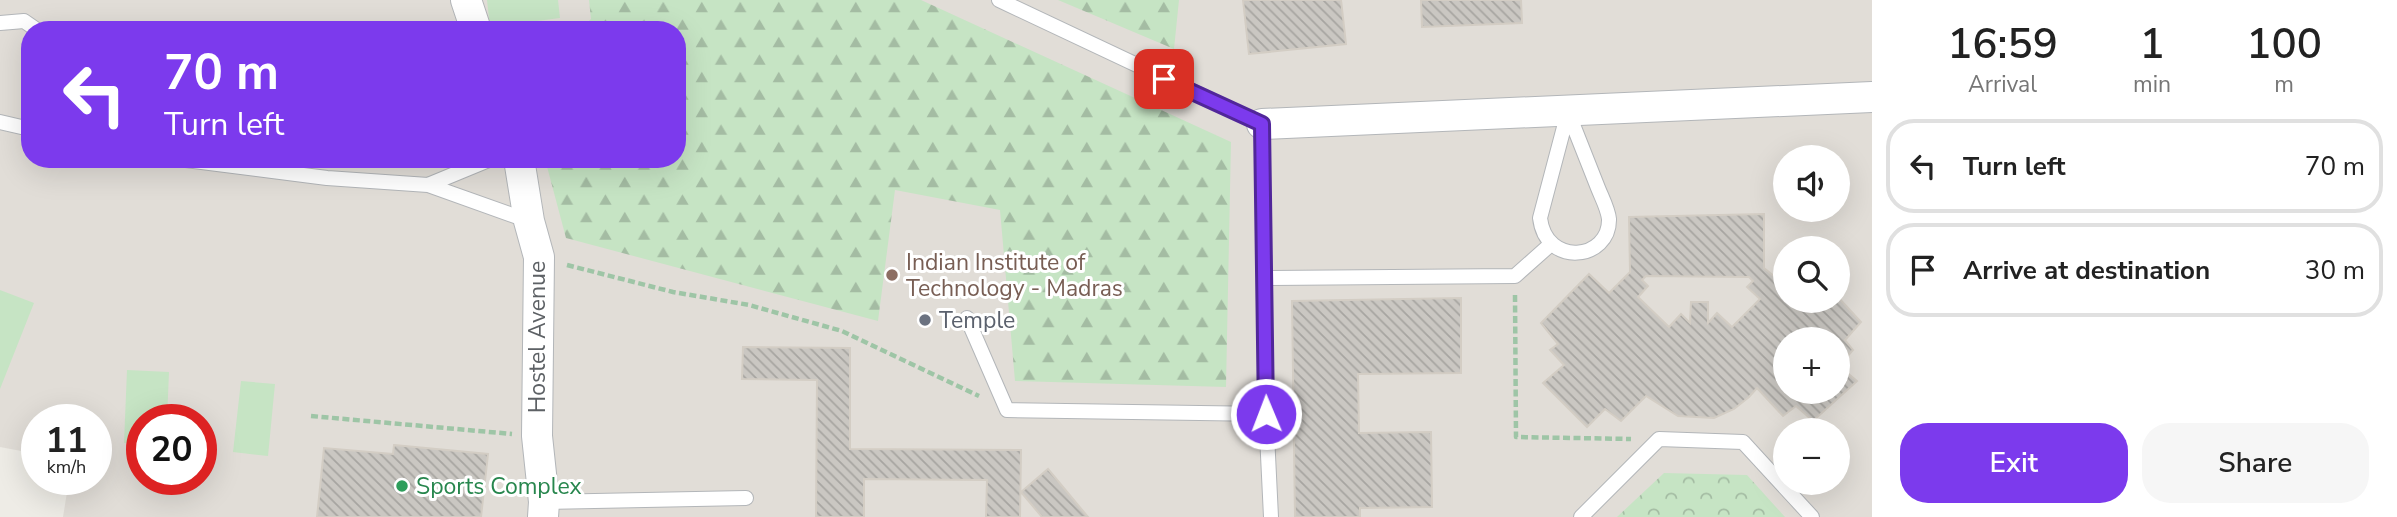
<!DOCTYPE html>
<html lang="en">
<head>
<meta charset="utf-8">
<style>
	body { margin:0; font-family:"Nunito Sans",sans-serif; background:#f6f6f6; color:#222; height:100vh; display:flex; flex-direction:column; font-size:26px; white-space:nowrap }
	* { box-sizing:border-box; margin:0 }
	p { font-size:23px; color:#767676 }
	.icon { flex:none; width:38px; height:38px; fill:none; stroke:currentColor; stroke-width:2; stroke-linecap:round; stroke-linejoin:round }
	.map { position:relative; flex:1; overflow:hidden }
	.sheet { display:flex; flex-direction:column; background:#fff; width:525px }
	.sheet>* { flex:none }
	.top-card { position:absolute; left:21px; top:21px; width:665px; height:147px; border-radius:28px; box-shadow:0 7px 28px #0002; background:#7c3aed; color:#fff; overflow:hidden }
	.fabs { position:absolute; left:1773px; top:145px; display:grid; gap:14px }
	.fabs a { display:grid; place-items:center; width:77px; height:77px; border-radius:50%; background:#fff; box-shadow:0 7px 28px #0002; font-size:35px }
	.speed { position:absolute; left:21px; top:404px; display:flex; gap:14px; font-size:35px; font-weight:700; text-align:center }
	.speed>* { display:grid; place-content:center; width:91px; height:91px; border-radius:50%; background:#fff; box-shadow:0 7px 28px #0002; line-height:1 }
	.speed small { font-size:18px; font-weight:400 }
	.speed .limit { border:10px solid #d22; background:#fff; color:#111 }
	.pin { position:absolute; display:grid; place-items:center; width:60px; height:60px; color:#fff; margin:-30px; border-radius:14px; box-shadow:0 4px 10px #0006 }
	.me { position:absolute; width:77px; margin:-38px; rotate:359deg; stroke-linejoin:round; filter:drop-shadow(0 0 5px #0008) }
	.turn { display:flex; align-items:center; gap:24px; height:147px; padding:0 28px; font-size:32px }
	.turn .icon { width:91px; height:91px; stroke-width:2.5 }
	.turn b { display:block; font-size:49px; line-height:60px }
	.eta { display:flex; justify-content:space-evenly; align-items:center; height:119px; text-align:center }
	.eta b { font-size:42px; font-weight:600; line-height:49px }
	.button { display:flex; gap:14px; margin-top:auto; padding:14px 28px }
	.button a { flex:1; height:80px; border-radius:28px; background:#7c3aed; color:#fff; font-size:28px; font-weight:600; line-height:80px; text-align:center }
	.button a+a { background:#f6f6f6; color:#222 }
	ul { padding:0; list-style:none }
	li { display:flex; align-items:center; gap:21px; height:94px; margin:0 14px 10px; padding:0 14px; border:4px solid #e0e0e0; border-radius:28px }
	li div { flex:1 }
	li b { display:block; font-size:26px }
	li em { font-style:normal }
	main { display:flex; flex:1; min-height:0 }
	.map>svg:first-child { display:block }
	.education { fill:#e1ddd7; fill-rule:evenodd }
	.forest { fill:url(#forest-firs) }
	.park { fill:url(#park-crowns) }
	.pitch { fill:#c6e4c4 }
	.building { fill:url(#building-back-hatch); stroke:#d3cdc4; stroke-width:2; fill-rule:evenodd }
	.lines { fill:none; stroke-linecap:round; stroke-linejoin:round }
	.lane-casing { stroke:#b3b6b9; stroke-width:16 }
	.street-casing { stroke:#b3b6b9; stroke-width:32 }
	.path { stroke:#9ec5a6; stroke-width:4.5; stroke-dasharray:7 3.5; stroke-linecap:butt }
	.lane { stroke:#fff; stroke-width:14 }
	.street { stroke:#fff; stroke-width:30 }
	.route-casing { stroke:#51269a; stroke-width:18 }
	.route { stroke:#7c3aed; stroke-width:12 }
	.education-dot { fill:#8d6e63; stroke:#fff; stroke-width:2.5 }
	.worship-dot { fill:#6b7280; stroke:#fff; stroke-width:2.5 }
	.leisure-dot { fill:#2e9e5b; stroke:#fff; stroke-width:2.5 }
	.labels { text-anchor:middle; dominant-baseline:central; stroke-width:6; stroke-linejoin:round; paint-order:stroke }
	.education-label { font-size:23px; fill:#785e54; stroke:#fff; text-anchor:start }
	.worship-label { font-size:23px; fill:#5b616d; stroke:#fff; text-anchor:start }
	.street-label { font-size:23px; fill:#5d6165; stroke:#fff }
	.leisure-label { font-size:23px; fill:#27864d; stroke:#fff; text-anchor:start }
</style>
</head>
<body>
<main>
<div class="map">
<svg width="1872" height="517" viewBox="0 0 1872 517">
	<defs>
		<pattern id="forest-firs" width="22" height="20" patternUnits="userSpaceOnUse" patternTransform="scale(1.75)"><rect width="22" height="20" fill="#c6e4c4"/><path d="M5 1l3.5 6h-7zM16 11l3.5 6h-7z" fill="#a4bca3"/></pattern>
		<pattern id="park-crowns" width="20" height="18" patternUnits="userSpaceOnUse" patternTransform="scale(1.75)"><rect width="20" height="18" fill="#c6e4c4"/><path d="M2 6a3 3 0 1 1 6 0M12 15a3 3 0 1 1 6 0" fill="none" stroke="#a4bca3"/></pattern>
		<pattern id="building-back-hatch" width="6" height="6" patternUnits="userSpaceOnUse" patternTransform="scale(1.75)"><rect width="6" height="6" fill="#cac7c2"/><path d="M-1 5l2 2M0 0l6 6M5-1l2 2" fill="none" stroke="#a7a5a1"/></pattern>
	</defs>
	<rect width="100%" height="100%" fill="#eeece6"/>
	<path class="education" d="M0,0H1872V517H63L69,480H96V420H37V454L0,447ZM30,30H677V159H30ZM1785,158H1838V210H1785ZM1785,248H1838V301H1785ZM1785,340H1838V392H1785ZM142,420H201V480H142ZM1785,430H1838V483H1785Z"/>
	<path class="forest" d="M589,0H921L1231,142L1226,387L1015,381L1000,210L895,190L878,321L566,238L545,159H677V30H579L591,19Z
		M1059,0H1179L1174,49L1058,0Z"/>
	<path class="park" d="M1664,473L1747,475L1785,517H1617Z"/>
	<path class="pitch" d="M487,0H558L560,18L490,27Z
		M0,290L34,303L0,389Z
		M127,370L169,372L167,420H142V444L124,443Z
		M241,381L275,384L268,456L233,452Z"/>
	<path class="building" d="M1243,0H1341L1346,44L1249,54Z
		M1421,0H1521L1522,23L1422,27Z
		M1764,214V268L1785,285V301H1838V297L1861,322L1845,340L1853,350L1839,366L1857,381L1813,421L1796,406L1783,416L1757,388L1749,397L1734,409L1714,418L1678,416L1646,396L1621,421L1605,409L1587,427L1543,383L1564,365L1550,350L1558,344L1541,323L1589,274L1609,293L1630,272L1629,217ZM1646,276L1749,277L1753,281L1747,287L1760,299L1732,327L1717,313L1708,323V302H1691L1690,323L1681,314L1669,327L1638,297L1648,286L1642,280ZM1785,340H1838V392H1785Z
		M1461,298V373L1358,374L1359,433L1431,432L1432,507L1360,508V517H1295L1292,301Z
		M743,347L850,348V449L1021,450L1020,517H986L987,480L864,479V517H816L817,380L742,379Z
		M394,445L488,454L481,517H317L324,448L393,454Z
		M1048,469L1088,517H1042L1021,492Z"/>
	<g class="lines">
		<defs>
			<path id="lane" d="M999,0L1262,124L1266,414L1271,517
				M0,23L24,21L37,30
				M1568,112C1578,137 1588,163 1598,188C1602,198 1608,209 1609,219C1610,260 1546,268 1540,218Z
				M0,122L30,129
				M178,159L327,178L428,185L491,159
				M428,185L529,221
				M1265,278L1515,276L1551,244
				M967,318L1007,410L1266,414
				M544,502L746,498
				M1581,517L1659,439L1743,442L1812,517"/>
			<path id="street" d="M466,0L476,30
				M1262,124L1872,97
				M519,159L529,221L539,257L537,436L544,502L543,517"/>
		</defs>
		<use href="#lane" class="lane-casing"/>
		<use href="#street" class="street-casing"/>
		<path class="path" d="M567,265L673,292L749,305L842,331L979,396
			M1515,295L1516,437L1631,439
			M311,416L512,434"/>
		<use href="#lane" class="lane"/>
		<use href="#street" class="street"/>
	</g>
	<g class="lines">
		<defs>
			<path id="route" d="M1164,79L1262,124L1266,414"/>
		</defs>
		<use href="#route" class="route-casing"/>
		<use href="#route" class="route"/>
	</g>
	<circle class="education-dot" cx="892" cy="275" r="7"/>
	<circle class="worship-dot" cx="925" cy="320" r="7"/>
	<circle class="leisure-dot" cx="402" cy="486" r="7"/>
	<g class="labels">
		<g class="education-label">
			<text x="906" y="262">Indian Institute of<tspan x="906" dy="26">Technology - Madras</tspan></text>
		</g>
		<g class="worship-label">
			<text x="939" y="320">Temple</text>
		</g>
		<g class="street-label">
			<text transform="translate(537 337) rotate(-90)">Hostel Avenue</text>
		</g>
		<g class="leisure-label">
			<text x="416" y="486">Sports Complex</text>
		</g>
	</g>
</svg>
<div class="fabs">
<a><svg class="icon" aria-label="sound" viewBox="0 0 24 24"><path d="M4 9h4l5-4v14l-5-4H4zM17 9q2 3 0 6"/></svg></a>
<a><svg class="icon" aria-label="search" viewBox="0 0 24 24"><circle cx="10" cy="10" r="6"/><path d="M15 15l6 6"/></svg></a>
<a>+</a>
<a>−</a>
</div>
<div class="speed"><div>11<small>km/h</small></div><div class="limit">20</div></div>
<div class="pin" style="left:1164px;top:79px;background:#d93025"><svg class="icon" aria-label="arrive" viewBox="0 0 24 24"><path d="M6 21V4h12l-3 4 3 4H6"/></svg></div>
<svg class="me" style="left:1266px;top:414px" viewBox="-20 -20 40 40"><circle r="17" fill="#7c3aed" stroke="#fff" stroke-width="3"/><path d="M0-11L8 9 0 5-8 9z" fill="#fff"/></svg>
<div class="top-card">
<div class="turn"><svg class="icon" aria-label="left" viewBox="0 0 24 24"><path d="M17 20v-9H6M10 6l-5 5 5 5"/></svg><div><b>70 m</b>Turn left</div></div>
</div>
</div>
<section class="sheet">
<div class="eta">
<div><b>16:59</b><p>Arrival</p></div>
<div><b>1</b><p>min</p></div>
<div><b>100</b><p>m</p></div>
</div>
<ul>
<li><svg class="icon" aria-label="left" viewBox="0 0 24 24"><path d="M17 20v-9H6M10 6l-5 5 5 5"/></svg><div><b>Turn left</b></div><em>70 m</em></li>
<li><svg class="icon" aria-label="arrive" viewBox="0 0 24 24"><path d="M6 21V4h12l-3 4 3 4H6"/></svg><div><b>Arrive at destination</b></div><em>30 m</em></li>
</ul>
<div class="button"><a>Exit</a><a>Share</a></div>
</section>
</main>
</body>
</html>
